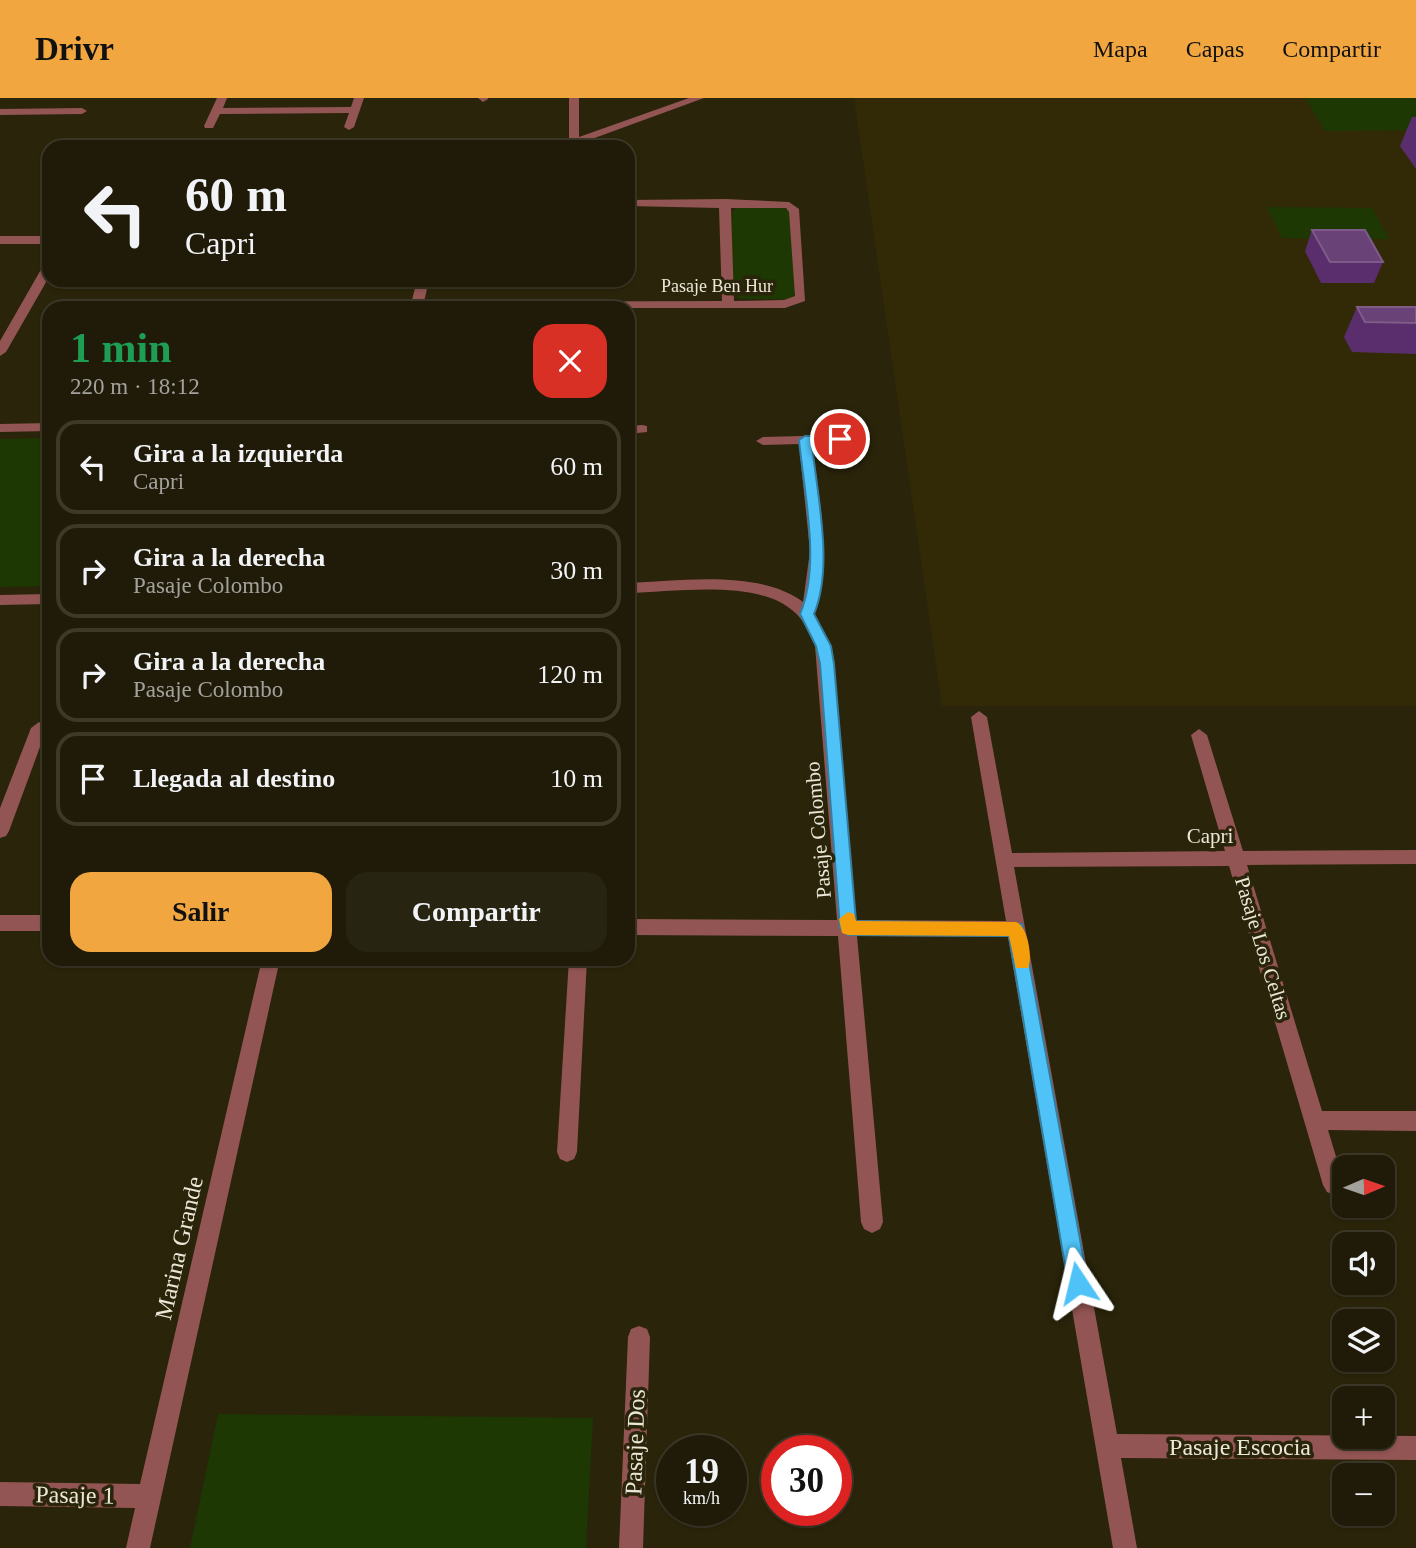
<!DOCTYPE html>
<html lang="es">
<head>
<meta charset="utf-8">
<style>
	body { margin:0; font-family:"Times New Roman",serif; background:#282412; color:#f1f3f6; height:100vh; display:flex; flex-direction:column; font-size:26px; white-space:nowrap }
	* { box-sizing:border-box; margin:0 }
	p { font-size:23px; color:#a2a19c }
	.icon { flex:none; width:38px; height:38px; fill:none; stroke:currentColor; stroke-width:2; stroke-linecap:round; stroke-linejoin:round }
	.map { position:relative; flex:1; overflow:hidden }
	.drawer { position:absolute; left:42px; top:203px; width:593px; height:665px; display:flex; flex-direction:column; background:#201b08; border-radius:21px; box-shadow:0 2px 5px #0004,0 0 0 2px #3d3929 }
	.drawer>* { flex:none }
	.banner { position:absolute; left:42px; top:42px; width:593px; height:147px; border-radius:21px; box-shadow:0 2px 5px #0004,0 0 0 2px #3d3929; background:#201b08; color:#f1f3f6; overflow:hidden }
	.needle { width:46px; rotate:88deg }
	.buttons { position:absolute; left:1332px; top:1057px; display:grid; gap:14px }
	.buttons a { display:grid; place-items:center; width:63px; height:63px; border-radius:14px; background:#201b08; box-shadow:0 2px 5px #0004,0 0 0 2px #3d3929; font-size:35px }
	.speed { position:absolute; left:656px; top:1337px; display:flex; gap:14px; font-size:35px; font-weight:700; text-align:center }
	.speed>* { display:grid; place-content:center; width:91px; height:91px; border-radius:50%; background:#201b08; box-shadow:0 2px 5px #0004,0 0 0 2px #3d3929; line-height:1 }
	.speed small { font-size:18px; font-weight:400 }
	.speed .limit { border:10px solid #d22; background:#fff; color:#111 }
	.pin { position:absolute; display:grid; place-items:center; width:60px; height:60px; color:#fff; margin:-30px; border:4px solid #fff; border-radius:50%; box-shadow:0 2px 7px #0007 }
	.me { position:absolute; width:77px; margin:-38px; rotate:350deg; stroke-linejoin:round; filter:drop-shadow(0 0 5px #0008) }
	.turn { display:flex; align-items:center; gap:24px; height:147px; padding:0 28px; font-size:32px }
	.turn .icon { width:91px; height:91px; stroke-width:2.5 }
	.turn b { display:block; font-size:49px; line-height:60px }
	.round { display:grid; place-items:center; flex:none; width:74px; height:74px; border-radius:21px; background:#282412 }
	.head { display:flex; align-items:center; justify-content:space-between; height:119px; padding:0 28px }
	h1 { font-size:42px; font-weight:600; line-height:52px; color:#1e9e55 }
	.action { display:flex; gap:14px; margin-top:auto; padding:14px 28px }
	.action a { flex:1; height:80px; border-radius:21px; background:#f1a640; color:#111; font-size:28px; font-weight:600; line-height:80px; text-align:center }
	.action a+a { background:#282412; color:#f1f3f6 }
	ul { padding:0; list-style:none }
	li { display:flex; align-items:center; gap:21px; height:94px; margin:0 14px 10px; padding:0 14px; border:4px solid #3d3929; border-radius:21px }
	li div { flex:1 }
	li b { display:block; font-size:26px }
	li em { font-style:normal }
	header { display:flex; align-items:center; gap:42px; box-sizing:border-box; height:98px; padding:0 35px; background:#f1a640; color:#111 }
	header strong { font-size:33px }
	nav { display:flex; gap:38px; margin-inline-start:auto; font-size:24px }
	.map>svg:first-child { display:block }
	.built { fill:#322a07 }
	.green { fill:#1d3802 }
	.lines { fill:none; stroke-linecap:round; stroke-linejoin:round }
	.minor { fill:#925553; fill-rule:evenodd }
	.tertiary { fill:#925553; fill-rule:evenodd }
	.wall { fill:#5a2e6d }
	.building { fill:#694278; stroke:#7e5c87; stroke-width:2 }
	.route { fill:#4fc3f7; stroke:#337fa1; stroke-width:2 }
	.slow { fill:#f59e0b }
	.labels { text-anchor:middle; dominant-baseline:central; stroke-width:7; stroke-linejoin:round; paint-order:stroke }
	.far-street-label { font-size:18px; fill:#eae7d7; stroke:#2a240a }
	.street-label { font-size:21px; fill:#eae7d7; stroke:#2a240a }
	.near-street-label { font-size:24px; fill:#eae7d7; stroke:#2a240a }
</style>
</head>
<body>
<header>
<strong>Drivr</strong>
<nav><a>Mapa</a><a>Capas</a><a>Compartir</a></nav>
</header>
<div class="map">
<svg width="1416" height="1450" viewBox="0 0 1416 1450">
	<rect width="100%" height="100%" fill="#2a240a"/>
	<path class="built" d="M854,0H1416V608H942Z"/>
	<path class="green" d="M1305,0H1416V32L1325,33Z
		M781,108L789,113L796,195L790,201H740L733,196L732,114L738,109Z
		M1267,109L1372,110L1389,141L1282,140Z
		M49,340V488L0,489V341Z
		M218,1316L593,1320L586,1450H190Z"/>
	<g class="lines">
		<path class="minor" d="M217,0H227L223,10L351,9L354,0H364L354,29L349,32L344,29L349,15L220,16L213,30H205L204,28Z
			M478,0H488V1L483,4Z
			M0,11L82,10L87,13L82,16L0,17Z
			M725,101L789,104L799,111L805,203L785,210H410L417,182H429L424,204L722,203L719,110L628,108V102ZM731,110H786L789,114L795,198L784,202L734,203Z
			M49,164V179L6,254L0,258V243L43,168Z
			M49,325V333L0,334V326Z
			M642,327L647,328V334L628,336V328Z
			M840,337L845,338V344L812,346C819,403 833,461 814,517L831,548L856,822L1006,823L971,619L979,613L987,619L1012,755L1225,753L1191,637L1199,631L1207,637L1243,753L1416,752V766L1247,767L1322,1013H1416V1033L1328,1032L1344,1085L1341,1094L1334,1097L1327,1094L1323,1087L1229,768L1014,769L1117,1336L1416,1338V1362L1121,1360L1137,1450H1113L1008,839L857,838L883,1124L880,1131L872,1135L864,1131L861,1124L838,838L628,837V821L837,822L815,548C809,533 802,518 788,509C750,482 672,494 628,495V485C680,483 759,471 803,504L810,453L799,346L763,347L756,343L763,339Z
			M49,496V506L0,507V497Z
			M39,624L47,630L9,733L6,738L0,740V710L31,630Z
			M0,817H49V833H0Z
			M262,861H280L150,1450H126L135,1410L0,1408V1384L140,1386Z
			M569,861H587L577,1054L574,1061L567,1064L560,1061L557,1054Z
			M639,1228L647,1231L650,1239L643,1450H619L628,1239L631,1231Z"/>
		<path class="tertiary" d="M569,0H579V39L689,0H704L570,49H555L569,42Z
			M0,138H49V146H0Z"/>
	</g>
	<path class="wall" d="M1412,19H1416V71L1400,48Z
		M1312,132L1383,164L1374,185H1321L1305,153Z
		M1357,209H1416V256L1352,254L1344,239Z"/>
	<path class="building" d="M1312,132H1365L1383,164H1330Z
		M1357,209H1416V225L1365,224Z"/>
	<path class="route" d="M805,338H840L846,341L840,345L812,346C817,398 834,468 814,516L831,548L834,566L856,823L1022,826L1088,1185L1085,1192L1078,1195L1071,1192L1068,1185L1009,838L848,837L840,830L820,566L816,548L800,516C821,467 804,395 799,342Z"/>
	<path class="slow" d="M848,814L854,816L856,823L1016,824C1028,828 1033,860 1028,870H1016L1009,838L848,837L842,835L839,821Z"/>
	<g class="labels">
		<g class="far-street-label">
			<text x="717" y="188">Pasaje Ben Hur</text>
		</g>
		<g class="street-label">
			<text transform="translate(818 732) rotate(-95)">Pasaje Colombo</text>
			<text x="1210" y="738">Capri</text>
			<text transform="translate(1263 850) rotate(73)">Pasaje Los Celtas</text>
		</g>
		<g class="near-street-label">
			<text transform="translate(179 1150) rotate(-77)">Marina Grande</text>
			<text transform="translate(635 1344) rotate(-88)">Pasaje Dos</text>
			<text x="1240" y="1349">Pasaje Escocia</text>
			<text transform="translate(75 1397) rotate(1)">Pasaje 1</text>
		</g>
	</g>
</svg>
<div class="buttons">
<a><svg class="needle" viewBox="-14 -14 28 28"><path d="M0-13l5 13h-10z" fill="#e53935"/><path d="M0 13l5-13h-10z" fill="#a2a19c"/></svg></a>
<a><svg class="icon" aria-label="sound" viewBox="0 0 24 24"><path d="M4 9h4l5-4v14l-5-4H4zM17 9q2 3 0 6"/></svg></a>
<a><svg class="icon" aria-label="layers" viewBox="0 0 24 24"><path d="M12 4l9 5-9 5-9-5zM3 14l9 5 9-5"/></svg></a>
<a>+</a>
<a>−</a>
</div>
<div class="speed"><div>19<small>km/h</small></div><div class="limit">30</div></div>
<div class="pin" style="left:840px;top:341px;background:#d93025"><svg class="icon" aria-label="arrive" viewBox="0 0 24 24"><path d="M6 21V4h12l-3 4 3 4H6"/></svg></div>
<svg class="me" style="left:1078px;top:1185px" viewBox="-20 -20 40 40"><path d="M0-17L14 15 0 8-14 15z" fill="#4fc3f7" stroke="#fff" stroke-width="4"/></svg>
<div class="banner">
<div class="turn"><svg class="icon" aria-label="left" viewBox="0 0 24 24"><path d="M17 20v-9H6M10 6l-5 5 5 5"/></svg><div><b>60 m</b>Capri</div></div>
</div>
<section class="drawer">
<div class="head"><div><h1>1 min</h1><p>220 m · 18:12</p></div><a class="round" style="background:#d93025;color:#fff"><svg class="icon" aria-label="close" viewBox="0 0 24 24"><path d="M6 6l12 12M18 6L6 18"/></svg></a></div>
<ul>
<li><svg class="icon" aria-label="left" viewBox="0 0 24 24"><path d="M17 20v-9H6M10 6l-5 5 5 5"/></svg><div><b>Gira a la izquierda</b><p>Capri</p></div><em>60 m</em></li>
<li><svg class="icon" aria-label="right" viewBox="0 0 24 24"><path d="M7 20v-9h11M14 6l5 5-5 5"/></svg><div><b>Gira a la derecha</b><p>Pasaje Colombo</p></div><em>30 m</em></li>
<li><svg class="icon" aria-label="right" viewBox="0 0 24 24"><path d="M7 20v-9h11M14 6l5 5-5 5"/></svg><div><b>Gira a la derecha</b><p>Pasaje Colombo</p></div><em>120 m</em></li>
<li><svg class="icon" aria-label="arrive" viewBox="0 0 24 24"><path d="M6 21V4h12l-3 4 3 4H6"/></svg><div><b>Llegada al destino</b></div><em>10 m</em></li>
</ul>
<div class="action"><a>Salir</a><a>Compartir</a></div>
</section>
</div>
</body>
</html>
